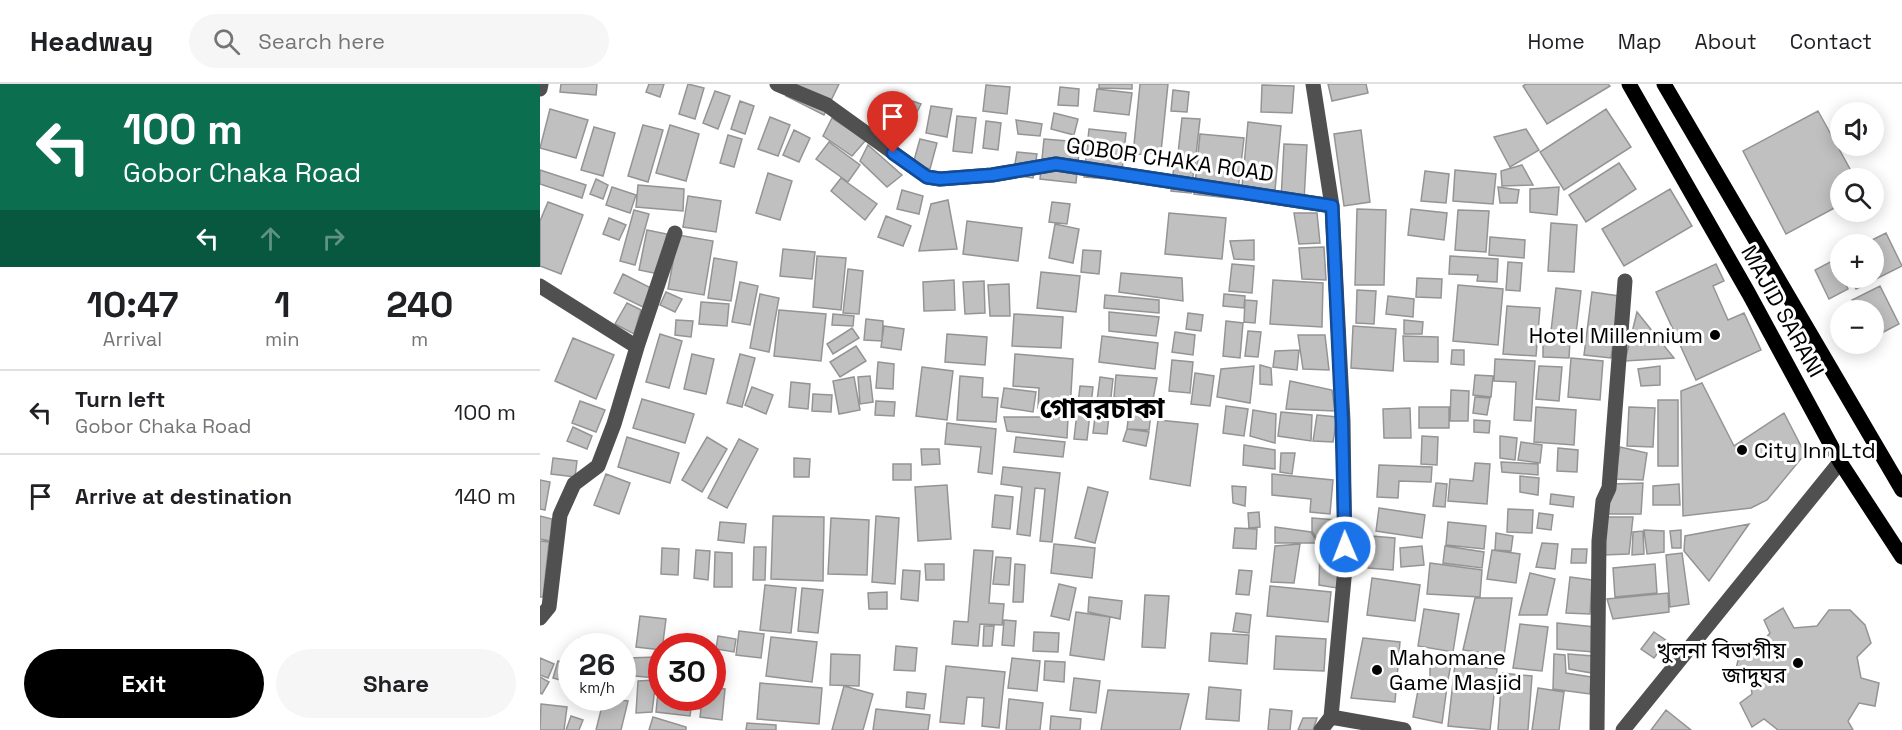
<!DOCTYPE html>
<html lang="en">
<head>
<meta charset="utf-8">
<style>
	body { margin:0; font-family:"Space Grotesk","Noto Sans Bengali",sans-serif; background:#f6f6f6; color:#202124; height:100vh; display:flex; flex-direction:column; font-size:22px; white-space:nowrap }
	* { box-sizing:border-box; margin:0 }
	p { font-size:20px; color:#757577 }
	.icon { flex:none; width:33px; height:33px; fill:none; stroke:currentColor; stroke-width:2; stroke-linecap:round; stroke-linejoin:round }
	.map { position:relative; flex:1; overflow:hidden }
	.drawer { display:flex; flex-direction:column; background:#fff; width:540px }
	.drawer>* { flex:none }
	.hud { background:#0b6e4f; color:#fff; overflow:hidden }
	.buttons { position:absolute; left:1290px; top:18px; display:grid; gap:12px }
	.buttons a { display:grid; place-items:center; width:54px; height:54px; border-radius:50%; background:#fff; box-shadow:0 3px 15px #0003; font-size:30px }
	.speed { position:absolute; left:18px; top:549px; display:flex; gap:12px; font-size:30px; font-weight:700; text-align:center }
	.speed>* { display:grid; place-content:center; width:78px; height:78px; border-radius:50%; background:#fff; box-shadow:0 3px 15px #0003; line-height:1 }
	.speed small { font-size:15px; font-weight:400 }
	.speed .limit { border:9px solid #d22; background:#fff; color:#111 }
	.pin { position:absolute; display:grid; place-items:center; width:51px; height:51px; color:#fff; margin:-62px -26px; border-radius:50% 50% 50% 0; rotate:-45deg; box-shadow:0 0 6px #0007 }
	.pin .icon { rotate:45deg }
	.me { position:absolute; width:66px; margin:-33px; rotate:359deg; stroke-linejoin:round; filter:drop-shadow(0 0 4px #0008) }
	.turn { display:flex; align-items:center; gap:21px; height:126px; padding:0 24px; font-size:27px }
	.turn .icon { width:78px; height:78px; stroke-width:2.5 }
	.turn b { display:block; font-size:42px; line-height:51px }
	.lanes { display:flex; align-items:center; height:57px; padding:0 24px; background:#0003; justify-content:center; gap:30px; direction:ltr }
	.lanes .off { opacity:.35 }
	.eta { display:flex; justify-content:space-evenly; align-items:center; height:102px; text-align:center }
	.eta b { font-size:36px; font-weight:700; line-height:42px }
	.button { display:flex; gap:12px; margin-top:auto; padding:12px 24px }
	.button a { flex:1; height:69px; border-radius:36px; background:#000; color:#fff; font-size:24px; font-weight:700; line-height:69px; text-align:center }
	.button a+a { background:#f6f6f6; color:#202124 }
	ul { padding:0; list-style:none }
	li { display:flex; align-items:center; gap:18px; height:84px; padding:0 24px; border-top:2px solid #e0e0e0 }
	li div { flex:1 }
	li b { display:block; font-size:22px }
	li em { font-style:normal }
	header { display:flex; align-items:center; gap:36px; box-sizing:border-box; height:84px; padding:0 30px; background:#fff; border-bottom:2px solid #e0e0e0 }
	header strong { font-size:28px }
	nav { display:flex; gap:33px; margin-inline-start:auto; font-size:21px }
	.search { width:420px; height:54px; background:#f6f6f6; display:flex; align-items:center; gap:15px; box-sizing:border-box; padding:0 21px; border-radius:33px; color:#757577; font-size:22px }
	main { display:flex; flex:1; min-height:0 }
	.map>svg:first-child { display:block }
	.building { fill:#c0c0c0; stroke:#949494; stroke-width:1.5 }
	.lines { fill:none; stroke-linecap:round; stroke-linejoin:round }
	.minor { stroke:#505050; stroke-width:15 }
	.major { stroke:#000; stroke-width:15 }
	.route-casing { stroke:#114b97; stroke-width:15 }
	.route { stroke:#1a73e8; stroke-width:10 }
	.poi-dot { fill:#000; stroke:#fff; stroke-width:2 }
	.labels { text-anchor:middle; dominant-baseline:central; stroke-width:6; stroke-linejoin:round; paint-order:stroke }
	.street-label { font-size:22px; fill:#000; stroke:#fff }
	.poi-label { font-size:22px; fill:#000; stroke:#fff; text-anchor:end }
	.district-label { font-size:28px; font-weight:bold; fill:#000; stroke:#fff }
</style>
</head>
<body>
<header>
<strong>Headway</strong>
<div class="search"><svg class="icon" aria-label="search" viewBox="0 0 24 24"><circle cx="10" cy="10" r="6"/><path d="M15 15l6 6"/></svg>Search here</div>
<nav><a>Home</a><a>Map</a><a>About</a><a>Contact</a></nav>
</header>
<main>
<section class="drawer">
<div class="hud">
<div class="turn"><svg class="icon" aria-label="left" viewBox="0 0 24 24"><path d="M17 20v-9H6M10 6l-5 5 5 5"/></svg><div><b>100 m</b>Gobor Chaka Road</div></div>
<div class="lanes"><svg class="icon" aria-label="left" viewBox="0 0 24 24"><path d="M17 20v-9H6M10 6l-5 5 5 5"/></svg><svg class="icon off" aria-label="ahead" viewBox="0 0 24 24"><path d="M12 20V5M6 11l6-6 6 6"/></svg><svg class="icon off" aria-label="right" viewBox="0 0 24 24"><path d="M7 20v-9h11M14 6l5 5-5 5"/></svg></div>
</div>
<div class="eta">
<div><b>10:47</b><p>Arrival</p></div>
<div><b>1</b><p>min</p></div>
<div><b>240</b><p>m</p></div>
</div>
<ul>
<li><svg class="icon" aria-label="left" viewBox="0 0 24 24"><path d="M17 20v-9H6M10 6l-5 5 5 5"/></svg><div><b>Turn left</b><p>Gobor Chaka Road</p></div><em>100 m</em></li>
<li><svg class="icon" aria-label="arrive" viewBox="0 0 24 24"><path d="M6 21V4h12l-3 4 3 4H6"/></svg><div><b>Arrive at destination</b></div><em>140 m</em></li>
</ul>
<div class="button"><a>Exit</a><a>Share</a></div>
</section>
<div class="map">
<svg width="1362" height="646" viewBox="0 0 1362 646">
	<rect width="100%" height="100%" fill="#fff"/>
	<path class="building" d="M21,0H57L56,11L20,8Z
		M109,0H124L120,13L106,8Z
		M148,0L164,4L155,35L139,30Z
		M252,0H299L284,31L246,12Z
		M559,0H592V5L559,4Z
		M600,0H628L621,68L593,71Z
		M788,0H826L828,9L792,17Z
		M986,0H1068L1070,2L1007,40L983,2Z
		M446,1L470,3L467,30L443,27Z
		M722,1L754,2L752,29L721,28Z
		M520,3L539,5L538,22L518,21Z
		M557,5L592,9L589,31L554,27Z
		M633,6L649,8L647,28L631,27Z
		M175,7L190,12L178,45L163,39Z
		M352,10L381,20L369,44L342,33Z
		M200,17L214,22L205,50L191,45Z
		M391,22L412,25L407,53L386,49Z
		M10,25L48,36L36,74L0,64Z
		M1066,25L1091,63L1024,106L1000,68Z
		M1278,27L1315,94H1300V121L1246,150L1203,67Z
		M514,29L538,35L534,51L511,45Z
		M417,32L436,34L432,69L413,67Z
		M230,33L250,41L238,72L218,65Z
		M292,34L326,56L312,72L283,52Z
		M642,34L660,35L655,80L637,78Z
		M476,36L502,40L500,52L478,50Z
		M446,37L461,39L458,66L443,64Z
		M708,38L741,42L734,117L701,114Z
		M103,41L123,46L108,98L88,92Z
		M130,41L159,50L146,97L116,89Z
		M54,43L75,49L63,92L41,86Z
		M549,45L586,49L581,96L544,93Z
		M986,45L999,66L970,83L954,53Z
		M254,46L270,54L259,78L243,71Z
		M821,46L830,118L804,122L794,50Z
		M660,50L704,54L697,115L654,110Z
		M188,51L202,55L194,83L180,79Z
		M380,55L397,59L390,85L373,80Z
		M504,55L540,58L536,99L500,95Z
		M289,58L320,81L308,98L276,75Z
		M744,60L767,61L764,117L741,116Z
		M328,61L362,91L347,103L320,77Z
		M477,68L497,70L493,94L473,91Z
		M1079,79L1096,105L1046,138L1029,111Z
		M982,81L993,101L962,102L961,87Z
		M634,82L654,84L651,109L631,107Z
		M0,86L46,101L42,114L0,100Z
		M915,86L956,90L953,120L913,117Z
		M885,87L909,90L906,119L881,117Z
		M228,89L252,97L240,136L216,129Z
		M301,94L337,120L325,136L291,107Z
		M56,95L68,101L63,115L50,110Z
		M98,101L144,105L143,127L96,123Z
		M72,103L96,111L90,129L66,121Z
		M958,103L979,106L977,119H960Z
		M1019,103L1017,131L990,128V105Z
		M1130,105L1152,142L1084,182L1062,145Z
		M362,106L383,112L379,130L357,125Z
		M148,112L181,117L176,148L143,143Z
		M408,116L417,165L379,167L391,120Z
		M8,118L43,131L21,190L0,182V137Z
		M512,118L530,120L527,140L509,138Z
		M817,125L846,126L844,201H815Z
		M871,125L907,129L904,156L868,151Z
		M94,126L109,130L95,181L80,177Z
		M918,126L949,127L946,168L915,166Z
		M629,129L686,134L682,175L625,170Z
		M754,129H777L780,159L759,160Z
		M346,132L371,142L363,162L338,153Z
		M69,134L86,141L79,156L63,150Z
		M427,137L482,144L478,177L423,170Z
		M1011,139L1037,141L1034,188L1008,187Z
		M515,140L539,145L533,179L509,174Z
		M107,146L127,150L119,190L99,186Z
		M1346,149L1362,182L1316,205L1310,194H1334V160H1324Z
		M138,151L173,157L164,211L128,205Z
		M950,153L985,156L984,174L949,171Z
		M714,156V176L694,175L690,157Z
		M784,163L786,196L762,195L759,164Z
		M243,165L275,168L272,195L240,192Z
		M543,166L561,167L559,190L541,188Z
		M277,172L306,174L301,226L273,223Z
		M910,172L958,175L957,198L937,197L938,191L909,190Z
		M174,174L197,178L191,217L168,214Z
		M1294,176L1308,205L1289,215L1275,186Z
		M968,178L982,179L980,207L966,206Z
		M692,180L714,182L712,209L689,207Z
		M1176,180L1184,197L1173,202L1188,236L1204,229L1221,266L1156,296L1116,208Z
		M308,185L323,187L319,230L303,229Z
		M501,188L540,192L536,228L497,224Z
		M581,189L642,194L643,217L579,208Z
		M83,190L111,204L103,223L74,209Z
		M877,194L902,195L901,214L876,213Z
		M414,196L415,226L384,227L383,198Z
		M733,196L783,199L782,243L730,240Z
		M444,197L445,229L425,230L423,198Z
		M200,198L218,202L210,241L192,238Z
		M469,200L470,232H450L448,201Z
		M918,201L963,205L958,261L913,257Z
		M1340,202L1359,240L1334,253V226H1318L1312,216Z
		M1016,204L1041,207L1036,250L1011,247Z
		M817,206L836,207L834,240L816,239Z
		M126,208L142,215L135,228L120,221Z
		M1052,208L1079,212L1071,274L1044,271Z
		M220,210L239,214L229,268L210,264Z
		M684,210L705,212L704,224L683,222Z
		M565,211L619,216V229L564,224Z
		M848,212L874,215L873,233L846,230Z
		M705,216L717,217L715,239L704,238Z
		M161,218L189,220L187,242L159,240Z
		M87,219L101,226L94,250L75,240Z
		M967,222L1000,224L996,272L963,270Z
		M239,226L286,230L281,277L234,272Z
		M569,228L619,233L616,252L569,247Z
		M1097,228L1134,274L1085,277Z
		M648,229L663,231L661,247L646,245Z
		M293,230L314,232L313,242L292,241Z
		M474,230L523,233L521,264L472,262Z
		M326,235L343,237L342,257L324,256Z
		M136,236L153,237L151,253L135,251Z
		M864,236L883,238L882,250H864Z
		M686,237L703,239L700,274L683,272Z
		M344,242L364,245L361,266L341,263Z
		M813,242L856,245L853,287L811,284Z
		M312,244L319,254L293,270L287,260Z
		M708,247L721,248L718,273L705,272Z
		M635,248L655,251L653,271L632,268Z
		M120,250L142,257L129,304L106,298Z
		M407,250L447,253L445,281L405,278Z
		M758,251H785L789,286L763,285Z
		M562,252L618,259L615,285L559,278Z
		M863,252L898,253V278L864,277Z
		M33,254L74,271L56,315L15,297Z
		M1003,256L1030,257L1029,274L1003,273Z
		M316,262L326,277L300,293L290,278Z
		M759,266L757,286L733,283L735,267Z
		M912,266H924V281L911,280Z
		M152,270L174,275L166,310L144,305Z
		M200,270L215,274L202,323L187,319Z
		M475,270L533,275L530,326L498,324L499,304L473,302Z
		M1031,274L1063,277L1060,316L1028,313Z
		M955,275L995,277L991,337L974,336L976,298L954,297Z
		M632,276L653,278L650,309L629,307Z
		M338,278L354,280L353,305L336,304Z
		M720,281L731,284L732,301L720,300Z
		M714,282L710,319L677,313L681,285Z
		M999,282L1022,283L1019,317L996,315Z
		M1120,282V301L1101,302L1098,285Z
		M382,283L413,287L407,336L376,332Z
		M655,289L674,292L670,322L651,320Z
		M576,291L617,294L612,321L574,313Z
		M935,291L953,292L951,313L933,311Z
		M330,292L333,318L320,320L318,293Z
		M420,292L443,294L442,313L458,314L456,338L417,336Z
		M314,293L320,326L299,330L293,297Z
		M560,293L573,295L567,350L553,349Z
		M750,297L792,306L795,327L746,325Z
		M251,298L270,300L268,325L249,323Z
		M1162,299L1194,362L1244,329L1265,370L1227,416L1211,424L1143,432L1141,307Z
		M540,302L553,303L547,356L534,355Z
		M212,303L233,311L226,330L205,321Z
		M464,304L496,308L493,328L461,323Z
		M911,306L929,307L928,337H910Z
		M273,310L292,311L291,328L272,327Z
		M935,313L950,314L947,331L933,329Z
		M102,315L154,330L145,359L93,344Z
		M1118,316H1138V382H1118Z
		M40,317L65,326L56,348L32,339Z
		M336,317L355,318L354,332L335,331Z
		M686,322L708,325L704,352L683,349Z
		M879,323H909V344H879Z
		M996,323L1036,326L1034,361L994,358Z
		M1089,323L1115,324L1113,363L1087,362Z
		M870,324L871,354H844L843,325Z
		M713,326L736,330L735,359L710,352Z
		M589,327L611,330L609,346L587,345Z
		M741,328L772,331L771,357L738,352Z
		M777,331L797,333L793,358L773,357Z
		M464,333H528L527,354L467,347Z
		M618,336L658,340L650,402L610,395Z
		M934,336L950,337L949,349L934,348Z
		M407,339L456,345L452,390L438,388L441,363L405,360Z
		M33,343L52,352L47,365L27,357Z
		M587,345L609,348L606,362L583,357Z
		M882,352L898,353L897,381L881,380Z
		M960,352L977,354L975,376L960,374Z
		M87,353L139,369L130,399L78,383Z
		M167,353L187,365L162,408L142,396Z
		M476,353L525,358L523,373L474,368Z
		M199,355L218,365L187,424L168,414Z
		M981,358L1002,361L1000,379L978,376Z
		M704,361L735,366V385L703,381Z
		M1080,363L1107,369L1103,396L1075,395Z
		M1018,364L1038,366L1037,388L1017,387Z
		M381,365H399L400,380L382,381Z
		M741,369H755L752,390L740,388Z
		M13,374L37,377L35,393L11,390Z
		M254,374L270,375L269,393H254Z
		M961,378L998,380V391L962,388Z
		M935,379L950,380L947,420L908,417L910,395L933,397Z
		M353,380H371V396H353Z
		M839,381L892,383L891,398L859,397L858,414L837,413Z
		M463,383L520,389L512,458L500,457L505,405L495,404L490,452L477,450L482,403L461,400Z
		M66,390L90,399L79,430L54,421Z
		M732,390L793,396L790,430L770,428L771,415L732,411Z
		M980,392L999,394L998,411L980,408Z
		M0,396L10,398L5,426L0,425Z
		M896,399L907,400L905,423L893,422Z
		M1103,399L1101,430H1067L1072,400Z
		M1139,400L1140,421H1113V402Z
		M407,401L411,455L378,457L375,403Z
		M692,402L706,403L705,422L693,419Z
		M548,403L568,408L555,459L535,454Z
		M1011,410L1034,413L1033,423L1010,420Z
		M455,411L473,413L470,445L452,443Z
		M839,424L885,431L882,454L836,447Z
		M968,425L993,426L992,449L967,448Z
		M719,428L720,443L709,444L708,429Z
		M999,429L1013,431L1011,446L997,444Z
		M0,432L12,435L10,457L0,455Z
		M233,432L284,433L283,497L231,495Z
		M336,432L359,434L355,500L332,498Z
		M1064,433H1093L1089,470L1063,471Z
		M291,434L329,436L327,491L288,490Z
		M772,434L797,436L796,459L778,457L772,447Z
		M180,438L206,440L204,459L178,456Z
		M908,438L946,442L944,465L906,461Z
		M1209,440L1169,497L1144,467L1145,452Z
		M735,443L771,448L778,459H735Z
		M695,444L717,445L716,465L693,464Z
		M1104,446L1124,447V468L1107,470Z
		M1141,446V464H1132L1130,447Z
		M1103,447L1104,470L1092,471L1093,448Z
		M956,449L973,452L971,467L955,466Z
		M831,452L855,454L853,486L828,484Z
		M0,457L9,458L3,513H0Z
		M1002,459L1018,460L1015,485L996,483Z
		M514,460L555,464L552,494L511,489Z
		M760,460L754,499L731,498L735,462Z
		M882,462L884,481L861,483L860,464Z
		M905,462L944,468L942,484L903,479Z
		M214,463H226L225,496H213Z
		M780,463L802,467L797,504L779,501Z
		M122,464L139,465L138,491L121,490Z
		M1032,465H1047L1046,479H1031Z
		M156,466L170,467L168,496L154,494Z
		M434,466L453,467L449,519L464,520L462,541L440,540L438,562L412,560L414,537L428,538Z
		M952,466L980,470L976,499L947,495Z
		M175,468L192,469V503H174Z
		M1142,469L1149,520L1130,523L1126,471Z
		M456,473L471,474L469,501L453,500Z
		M890,479L942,486L940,513L887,510Z
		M385,480H404V496H386Z
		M475,480L485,481L483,518H473Z
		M1115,480L1117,509L1075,513L1073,484Z
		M363,486L380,487L378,517L361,515Z
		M699,486L712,487L709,511L696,510Z
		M990,489L1015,495L1007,531H979Z
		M1030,493L1052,496L1050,530L1026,529Z
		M832,494L880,501L875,537L827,531Z
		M519,500L536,504L529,536L511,532Z
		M225,501L256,504L251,549L220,546Z
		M730,502L791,508L788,538L727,532Z
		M262,504L283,506L278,549L258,547Z
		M347,508V525H329L328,509Z
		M1128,509L1129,528L1073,535L1067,515Z
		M605,511L629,512L625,564L602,563Z
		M549,513L582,517L580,535L548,528Z
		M935,514H972L964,572L923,566Z
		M1243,524L1254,544L1277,542L1289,526H1310L1325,541L1331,559L1317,573L1321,594L1339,599L1335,622L1319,619L1308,637L1313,646H1238L1224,635L1212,643L1200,619L1212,610L1209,589L1196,585L1201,563L1215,566L1230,549L1224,536Z
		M884,525L919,530L913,568L878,562Z
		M536,528L570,533L564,576L530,571Z
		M696,529L711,531L709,549L693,547Z
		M100,532L126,535L122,566L96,563Z
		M464,536L476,537L474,562L462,561Z
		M1017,539L1055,543L1054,568L1017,565Z
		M980,540L1008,543L1002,587L973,584Z
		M444,542H454L452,562H443Z
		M199,547L224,550L221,574L196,571Z
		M494,548L519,549L518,568L493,567Z
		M1114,548L1127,557L1114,574L1101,565Z
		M671,549L709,551L707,580L669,577Z
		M178,552L196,555L194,568L176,565Z
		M736,552L786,555L784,587L734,585Z
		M231,553L277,558L272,598L226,592Z
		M40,554L66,562H37Z
		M823,554L860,558L855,618L811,614Z
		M356,562L377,564L375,587L354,586Z
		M291,570L320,571L319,602L290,601Z
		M1014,570L1025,571L1026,589L1051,593L1050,610L1013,605Z
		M1028,570L1053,572L1052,589L1029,585Z
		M116,573V594L84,591L88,574Z
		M0,574L14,580L8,594L0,591Z
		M472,574L500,577L497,607L468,604Z
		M18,577L32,581L31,599L13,594Z
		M505,577L525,578L524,598L504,596Z
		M890,578L911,580L907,601L890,597Z
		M915,580L957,585L950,646L908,642Z
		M406,582L465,588L459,644L442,642L444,614L427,613L424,640L400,638Z
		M962,589L992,592L988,646H958Z
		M0,593L9,598L2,610L0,609Z
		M534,594L560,597L556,629L530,626Z
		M116,596L112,628L96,629L98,597Z
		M119,598H122V614H172V604L185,605L182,636L160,633L161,625L151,624L150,632L116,628Z
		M220,599L282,604L279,640L217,635Z
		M879,601L907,603L902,639L873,633Z
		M304,602L333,610L323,646H292Z
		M669,603L701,606L699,637L666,635Z
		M998,604L1024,608L1019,646H992Z
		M568,606L649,610L640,646H561Z
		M367,608L386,610L384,625L366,623Z
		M64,614L88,617L81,646H56Z
		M469,615L503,619L500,646H466Z
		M1,620L27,623L24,646H0Z
		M336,625L390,631L388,646H333Z
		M730,625L752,627L750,646H728Z
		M1126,626L1151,646H1111Z
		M31,632L43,636L39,646H26Z
		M511,632L541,635L540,646H510Z
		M113,633L146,643V646H109Z
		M763,634H777L773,646H758Z
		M207,639L236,641V646H206Z"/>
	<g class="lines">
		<path class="minor" d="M237,0L287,21L387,93L400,95L452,91L516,80L792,122
			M773,0L792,122L803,337L805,484L791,633L781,646
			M0,5L1,0
			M0,202L97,263L74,340L58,382L34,400L20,431L9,523L0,534
			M97,263L135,149
			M791,633L864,646
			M1057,646L1059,457L1063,417L1069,404L1085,197
			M1083,646L1300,378"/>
		<path class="major" d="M1089,0L1209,210L1300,378L1362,473
			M1124,0L1362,406"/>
	</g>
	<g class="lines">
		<defs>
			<path id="route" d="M353,69L387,93L400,95L452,91L516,80L792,122L802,337L805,463"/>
		</defs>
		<use href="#route" class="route-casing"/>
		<use href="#route" class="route"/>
	</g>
	<g class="poi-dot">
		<circle cx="1175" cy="251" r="6"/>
		<circle cx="1202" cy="366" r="6"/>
		<circle cx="1258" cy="579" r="6"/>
		<circle cx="837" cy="586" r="6"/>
	</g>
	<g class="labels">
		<g class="street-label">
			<text transform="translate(630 75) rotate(8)">GOBOR CHAKA ROAD</text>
			<text transform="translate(1243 227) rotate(61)">MAJID SARANI</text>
		</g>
		<g class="poi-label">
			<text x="1163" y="251">Hotel Millennium</text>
			<text x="1214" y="366" text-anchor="start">City Inn Ltd</text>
			<text x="1246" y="566">খুলনা বিভাগীয়<tspan x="1246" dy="25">জাদুঘর</tspan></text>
			<text x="849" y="573" text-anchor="start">Mahomane<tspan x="849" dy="25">Game Masjid</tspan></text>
		</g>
		<g class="district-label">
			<text x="562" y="324">গোবরচাকা</text>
		</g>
	</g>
</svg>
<div class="buttons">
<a><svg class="icon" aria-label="sound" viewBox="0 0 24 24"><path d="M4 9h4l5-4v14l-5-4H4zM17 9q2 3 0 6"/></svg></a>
<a><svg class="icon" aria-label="search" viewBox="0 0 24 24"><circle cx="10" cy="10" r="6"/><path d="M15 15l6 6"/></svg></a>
<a>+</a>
<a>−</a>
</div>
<div class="speed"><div>26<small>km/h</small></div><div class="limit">30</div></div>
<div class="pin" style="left:353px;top:69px;background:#d93025"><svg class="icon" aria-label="arrive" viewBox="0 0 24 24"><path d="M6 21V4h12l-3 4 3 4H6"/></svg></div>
<svg class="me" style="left:805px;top:463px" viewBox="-20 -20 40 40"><circle r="17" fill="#1a73e8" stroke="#fff" stroke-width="3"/><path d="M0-11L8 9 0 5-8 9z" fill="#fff"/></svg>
</div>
</main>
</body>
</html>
